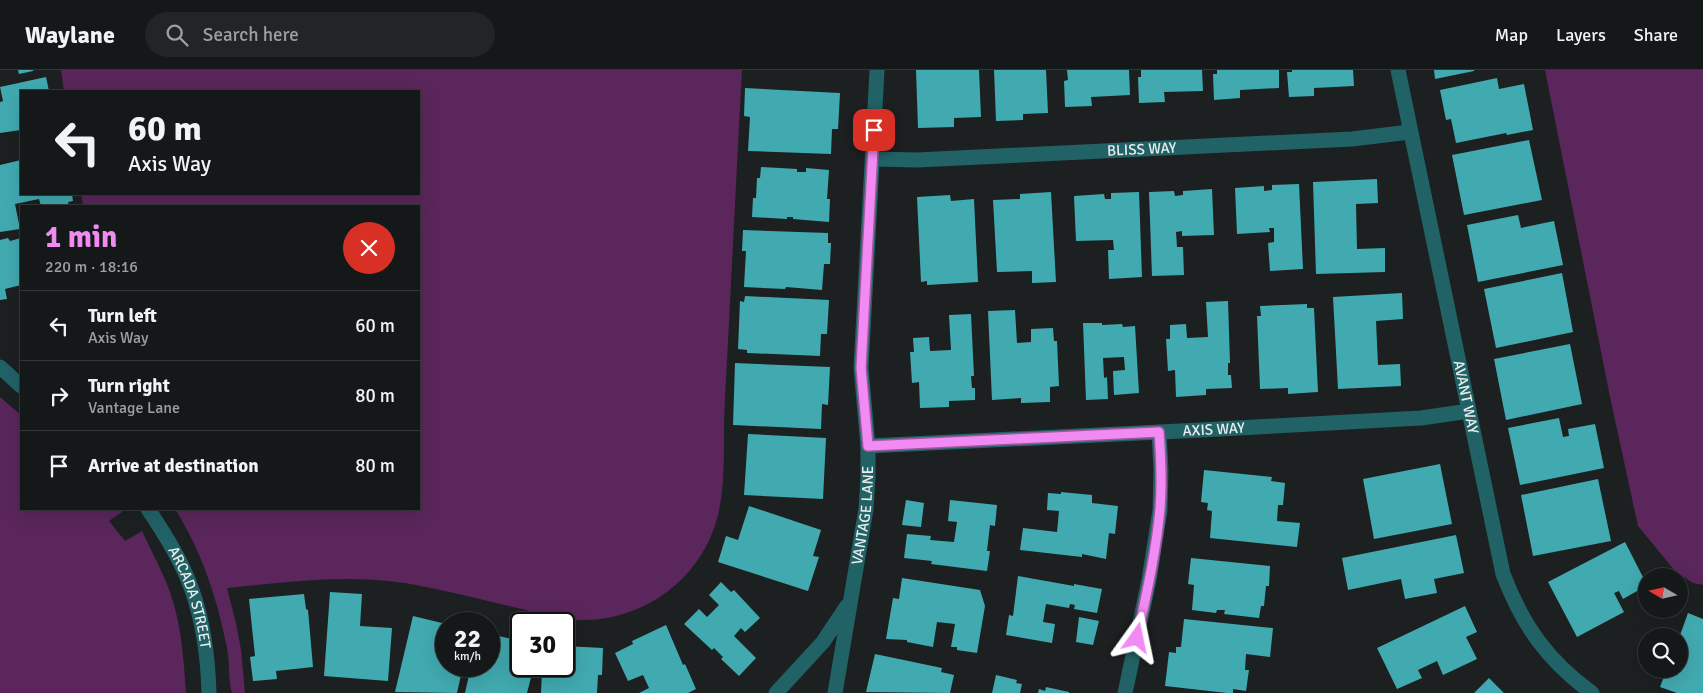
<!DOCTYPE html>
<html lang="en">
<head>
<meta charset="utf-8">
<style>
	body { margin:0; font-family:Signika,sans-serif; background:#222525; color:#f1f3f6; height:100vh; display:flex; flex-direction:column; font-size:19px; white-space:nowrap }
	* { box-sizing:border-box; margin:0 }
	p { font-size:16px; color:#9da0a2 }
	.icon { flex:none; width:28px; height:28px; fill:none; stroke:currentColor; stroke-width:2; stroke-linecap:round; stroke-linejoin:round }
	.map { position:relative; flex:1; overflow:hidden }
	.drawer { position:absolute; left:20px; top:135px; width:400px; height:305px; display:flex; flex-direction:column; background:#151818; border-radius:0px; box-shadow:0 5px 20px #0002,0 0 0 1px #343737 }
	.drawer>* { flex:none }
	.banner { position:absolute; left:20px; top:20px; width:400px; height:105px; border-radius:0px; box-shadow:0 5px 20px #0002,0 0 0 1px #343737; background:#151818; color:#f1f3f6; overflow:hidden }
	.needle { width:32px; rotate:279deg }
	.controls { position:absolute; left:1638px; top:498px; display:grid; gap:10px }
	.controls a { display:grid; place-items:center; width:50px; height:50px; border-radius:50%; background:#151818; box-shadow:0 5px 20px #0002,0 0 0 1px #343737; font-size:25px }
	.speed { position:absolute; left:435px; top:542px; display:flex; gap:10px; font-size:25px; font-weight:700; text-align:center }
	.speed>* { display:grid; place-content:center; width:65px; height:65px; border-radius:50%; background:#151818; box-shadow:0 5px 20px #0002,0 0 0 1px #343737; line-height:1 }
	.speed small { font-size:12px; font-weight:400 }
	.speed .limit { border:2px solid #111; border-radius:8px; background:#fff; color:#111 }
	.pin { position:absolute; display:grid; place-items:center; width:42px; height:42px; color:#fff; margin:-21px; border-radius:10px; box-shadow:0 2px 8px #0006 }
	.me { position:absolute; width:55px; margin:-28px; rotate:12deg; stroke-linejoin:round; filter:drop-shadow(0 0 4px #0008) }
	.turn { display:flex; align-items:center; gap:18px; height:105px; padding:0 25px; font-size:22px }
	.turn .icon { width:65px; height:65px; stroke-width:2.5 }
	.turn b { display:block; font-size:35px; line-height:42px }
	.round { display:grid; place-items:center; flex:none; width:52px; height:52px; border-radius:26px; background:#222525 }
	.headline { display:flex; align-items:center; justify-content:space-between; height:85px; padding:0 25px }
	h1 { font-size:30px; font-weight:700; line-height:38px; color:#f28af3 }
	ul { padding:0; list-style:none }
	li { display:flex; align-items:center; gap:15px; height:70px; padding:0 25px; border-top:1px solid #343737 }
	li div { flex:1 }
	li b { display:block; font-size:19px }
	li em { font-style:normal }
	header { display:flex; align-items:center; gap:30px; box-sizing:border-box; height:70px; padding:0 25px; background:#151818; border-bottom:1px solid #343737 }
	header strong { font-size:24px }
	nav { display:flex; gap:28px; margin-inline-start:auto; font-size:18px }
	.search { width:350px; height:45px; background:#222525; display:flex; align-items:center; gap:12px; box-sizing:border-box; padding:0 18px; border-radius:28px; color:#9da0a2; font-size:19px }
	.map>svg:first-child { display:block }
	.green { fill:#5a265b }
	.building { fill:#41aab0 }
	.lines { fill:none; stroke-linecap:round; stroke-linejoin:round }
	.minor { stroke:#216266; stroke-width:15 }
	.route-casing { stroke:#9d5a9e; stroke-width:12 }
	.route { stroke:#f28af3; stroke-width:9 }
	.labels { text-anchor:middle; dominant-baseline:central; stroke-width:5; stroke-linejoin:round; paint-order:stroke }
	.street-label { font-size:15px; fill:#ebeded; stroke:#1c2020 }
</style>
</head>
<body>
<header>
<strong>Waylane</strong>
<div class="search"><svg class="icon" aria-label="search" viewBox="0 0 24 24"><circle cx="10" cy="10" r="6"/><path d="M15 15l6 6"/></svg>Search here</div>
<nav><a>Map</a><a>Layers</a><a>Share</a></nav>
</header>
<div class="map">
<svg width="1703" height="623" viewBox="0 0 1703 623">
	<rect width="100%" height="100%" fill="#1c2020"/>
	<path class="green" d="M61,0H742C736,109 731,219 725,328C722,373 729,425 711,466C689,518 636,551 581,550C561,550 541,544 522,539C483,530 444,520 405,513C345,504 286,512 227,518L236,553L241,580L245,623H232C228,608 230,593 227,578C217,528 202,482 175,439H419V136H83L81,124H419V21H64Z
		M1545,0H1703V515L1693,513L1675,501L1638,456L1610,327Z
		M0,327L21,345V439H120L122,442L109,451L125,471L142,461C153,485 167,509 174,535C182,562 184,595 186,623H0Z"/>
	<path class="building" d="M18,0H33V1L19,4Z
		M916,0H979L981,47L954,48V57L918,58Z
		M994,0H1046L1048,43L1023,44V50L996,51Z
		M1067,0H1129L1130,25L1091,27L1092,36L1065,37L1064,11L1068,10Z
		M1141,0H1202L1203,21L1164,22L1165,32L1139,33L1138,7H1141Z
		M1217,0H1279V18L1240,20V28L1214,30L1213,4H1217Z
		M1292,0H1353L1354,16L1314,18V26L1289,27L1287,2H1292Z
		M1434,0H1474V1L1435,9Z
		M46,7L49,21H21V60L0,63V32L3,31L0,17Z
		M1497,8L1499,19L1524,14L1533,60L1507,65L1506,63L1456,73L1451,49L1446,50L1440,20Z
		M745,18L840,23L838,59H832L831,84L748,81L750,47L744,46Z
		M1529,70L1542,130L1464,145L1452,85Z
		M21,90V124H72L73,131L68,132L69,136H41L39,129L15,134L20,159L0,162V95Z
		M761,97L797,99V102H806V98L829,100L827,129H830L829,152L793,149V147H787V149L752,147L753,128H756L757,108H760Z
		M1377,109L1378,133L1356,134L1357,179L1385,178V202L1316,204L1313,112Z
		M1299,114L1303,199L1270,201L1268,173L1274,172V158H1269L1270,162L1237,164L1235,118L1264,116V121L1272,120V115Z
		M1212,119L1214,165L1182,166V161L1176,162L1177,177H1183L1184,205L1152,206L1149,122L1174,121L1175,126L1183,125V121Z
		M1051,122L1056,212L1032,213V201L997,202L993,130L1020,129V124Z
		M1139,122L1142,207L1109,209L1108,180H1114L1113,170L1076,171L1074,126L1104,124L1105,129H1111V123Z
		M950,125L951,131L974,129L978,212L927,215V211L921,212L917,127Z
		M1518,145L1521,158L1554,151L1563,195L1478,212L1467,155Z
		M743,160L828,163V173H831L830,194H824L822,220L786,217L785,219L744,217L746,181H742Z
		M8,168L10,171L21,168V215L5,219L7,229L0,230V170Z
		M1562,203L1573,262L1496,278L1484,219Z
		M1402,223L1403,249L1376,251L1378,295L1400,294L1401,316L1338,319L1333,227Z
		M745,226L829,230L827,264H821L820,286L747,283V280L738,279L740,231L744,232Z
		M1228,231L1230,293H1228V305H1231L1232,318L1206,319V325L1176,327L1175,300L1168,301L1166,269H1170V255L1186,254L1187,268L1208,267L1206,232Z
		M1307,234V238H1314L1318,322L1288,324V318L1260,319L1257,246H1261L1260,236Z
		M1015,240L1017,273L1031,272V259L1053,258L1054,271H1057L1059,316L1050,317V332L1021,333V328L992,330L988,241Z
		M971,244L974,306H971L972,318H975V330L949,331V337L920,338L919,312L912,313L910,282H914L913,268L929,267L930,281L951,280L949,245Z
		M1083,253H1102V255L1122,254L1123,257L1135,256L1139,323L1114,325L1113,301L1125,300L1124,287L1103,288L1104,308L1107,307L1108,329L1086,330Z
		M1570,274L1582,334L1506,350L1494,289Z
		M735,293L830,297L828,335L822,334L821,359L733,355Z
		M1559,348L1563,367L1569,366L1568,359L1595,354L1604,398L1520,415L1508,358Z
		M748,364L826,368L823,429L744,425Z
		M1440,394L1452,454L1374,469L1363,409Z
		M1204,400L1272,407L1271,411L1285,413L1283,435H1278L1277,451L1300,453L1297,477L1210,468L1212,441L1207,440L1208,433L1201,432Z
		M1598,409L1611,471L1533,486L1521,425Z
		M1061,422L1092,425V433L1118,436L1115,464L1109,463L1106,489L1082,484V487L1020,480L1023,458L1057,462L1059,441L1047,440L1048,423L1061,424Z
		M906,430L924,433L921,457L902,455Z
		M950,430L997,435L995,456L990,455L987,481H990L987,501L931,494L932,491L904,488L907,464L931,466L930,470L954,472L957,452L948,451Z
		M749,436L821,460L813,486L819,487L808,521L718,492L726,466L738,470Z
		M1456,465L1464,503L1434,509L1437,523L1405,529L1401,509L1348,520L1342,488Z
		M1625,472L1646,513V516L1623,529L1619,521L1614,523L1624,542L1577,567L1548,512Z
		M1191,488L1270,496L1269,516H1266L1264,536H1261L1259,548L1224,544L1225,540H1217L1216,543L1192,540L1194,515L1188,514Z
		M1018,506L1074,516V514L1102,519L1097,543L1074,539L1075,535L1070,534L1069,538L1046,534L1043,552L1055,554L1052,573L1006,565L1009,545L1013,546Z
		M902,508L980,520L985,536L977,583L957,580V577H951L955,554L937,552L933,577L907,572V570L886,569L893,528L899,529Z
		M721,512L731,522L734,520L760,548L745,562L741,558L734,566L756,588L739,606L721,589L723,587L714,578L712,580L684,554L699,539L707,547L719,535L709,525Z
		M330,522L362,524L360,556L392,558L388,611L324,606Z
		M304,524L306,539L308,540L313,597L276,601L277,609L253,611L250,587L255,586L249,529Z
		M1465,536L1477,562L1466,567L1477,589L1443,605L1437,591L1418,600L1422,608L1397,619L1377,578Z
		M1688,543L1703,549V623H1677L1660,617L1667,599H1679V568Z
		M413,546L446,554V596H463L457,623L395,622Z
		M1079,547L1099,551L1093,575L1076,572Z
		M1184,549L1273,558L1270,587L1246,584L1245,600H1249L1246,621L1233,619V623H1227L1165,616L1169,582L1176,583V577H1181Z
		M666,555L683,595L685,594L696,619L688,623H639L649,618L643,605L628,611L615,583L633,574L632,571Z
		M489,564L521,571V596H534L527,623H465L471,596H489Z
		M564,576L603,578L602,605H598L597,623H541L542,601H553V596H564Z
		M875,584L942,598L941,602L954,605L950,623L866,622Z
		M996,605L1017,610L1016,613L1022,614L1020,623H992Z
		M1489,608L1504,623H1474Z
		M1046,617L1069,622V623H1038L1039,619L1045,621Z"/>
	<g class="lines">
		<g class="minor">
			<path id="s1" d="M1398,0L1503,504C1523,556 1547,590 1592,623"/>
			<path id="s2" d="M873,89L917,90L1352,69L1410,62"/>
			<path d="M0,297L21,316"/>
			<path id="s3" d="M868,376L1201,360L1421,348L1469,341"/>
			<path id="s4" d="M148,439C165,464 182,491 192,520C204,554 208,588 209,623"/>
			<path d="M776,623L823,572L847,536"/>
			<path id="s5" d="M835,623L866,439L868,407V376L861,298L877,0"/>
			<path d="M1125,623L1149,510L1160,440L1161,400L1159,362"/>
		</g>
	</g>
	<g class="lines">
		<defs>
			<path id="route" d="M874,60L861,298L868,376L1159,362C1161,388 1162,414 1160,439C1156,483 1146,526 1137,568"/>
		</defs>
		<use href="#route" class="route-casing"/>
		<use href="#route" class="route"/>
	</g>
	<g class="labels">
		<g class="street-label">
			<text stroke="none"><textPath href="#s2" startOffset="269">BLISS WAY</textPath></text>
			<text stroke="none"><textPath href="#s1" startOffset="334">AVANT WAY</textPath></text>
			<text stroke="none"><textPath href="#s3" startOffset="346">AXIS WAY</textPath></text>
			<text stroke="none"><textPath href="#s5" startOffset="180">VANTAGE LANE</textPath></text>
			<text stroke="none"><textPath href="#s4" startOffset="99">ARCADA STREET</textPath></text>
		</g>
	</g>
</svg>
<div class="controls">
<a><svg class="needle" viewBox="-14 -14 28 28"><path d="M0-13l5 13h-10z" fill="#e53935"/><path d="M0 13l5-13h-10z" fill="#9da0a2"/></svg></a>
<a><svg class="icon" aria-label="search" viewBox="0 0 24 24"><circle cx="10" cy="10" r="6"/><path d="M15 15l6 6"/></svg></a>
</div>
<div class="speed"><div>22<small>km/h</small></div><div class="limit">30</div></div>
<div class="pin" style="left:874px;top:60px;background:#d93025"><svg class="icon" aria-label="arrive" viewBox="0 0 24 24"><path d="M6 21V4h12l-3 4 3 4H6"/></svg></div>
<svg class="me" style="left:1137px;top:568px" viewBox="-20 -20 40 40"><path d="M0-17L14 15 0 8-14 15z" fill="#f28af3" stroke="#fff" stroke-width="4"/></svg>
<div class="banner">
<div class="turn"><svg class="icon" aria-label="left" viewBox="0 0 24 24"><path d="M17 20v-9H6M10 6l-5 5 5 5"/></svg><div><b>60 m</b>Axis Way</div></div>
</div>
<section class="drawer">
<div class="headline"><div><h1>1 min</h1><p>220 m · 18:16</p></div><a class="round" style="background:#d93025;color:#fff"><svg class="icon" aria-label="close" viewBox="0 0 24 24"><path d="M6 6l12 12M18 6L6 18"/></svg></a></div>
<ul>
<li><svg class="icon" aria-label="left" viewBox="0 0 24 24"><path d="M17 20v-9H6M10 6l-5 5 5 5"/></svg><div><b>Turn left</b><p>Axis Way</p></div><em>60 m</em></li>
<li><svg class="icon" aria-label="right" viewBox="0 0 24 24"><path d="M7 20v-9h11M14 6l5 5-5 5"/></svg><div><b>Turn right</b><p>Vantage Lane</p></div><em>80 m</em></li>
<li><svg class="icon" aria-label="arrive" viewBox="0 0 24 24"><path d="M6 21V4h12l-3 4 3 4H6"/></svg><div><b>Arrive at destination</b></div><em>80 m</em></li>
</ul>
</section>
</div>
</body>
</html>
